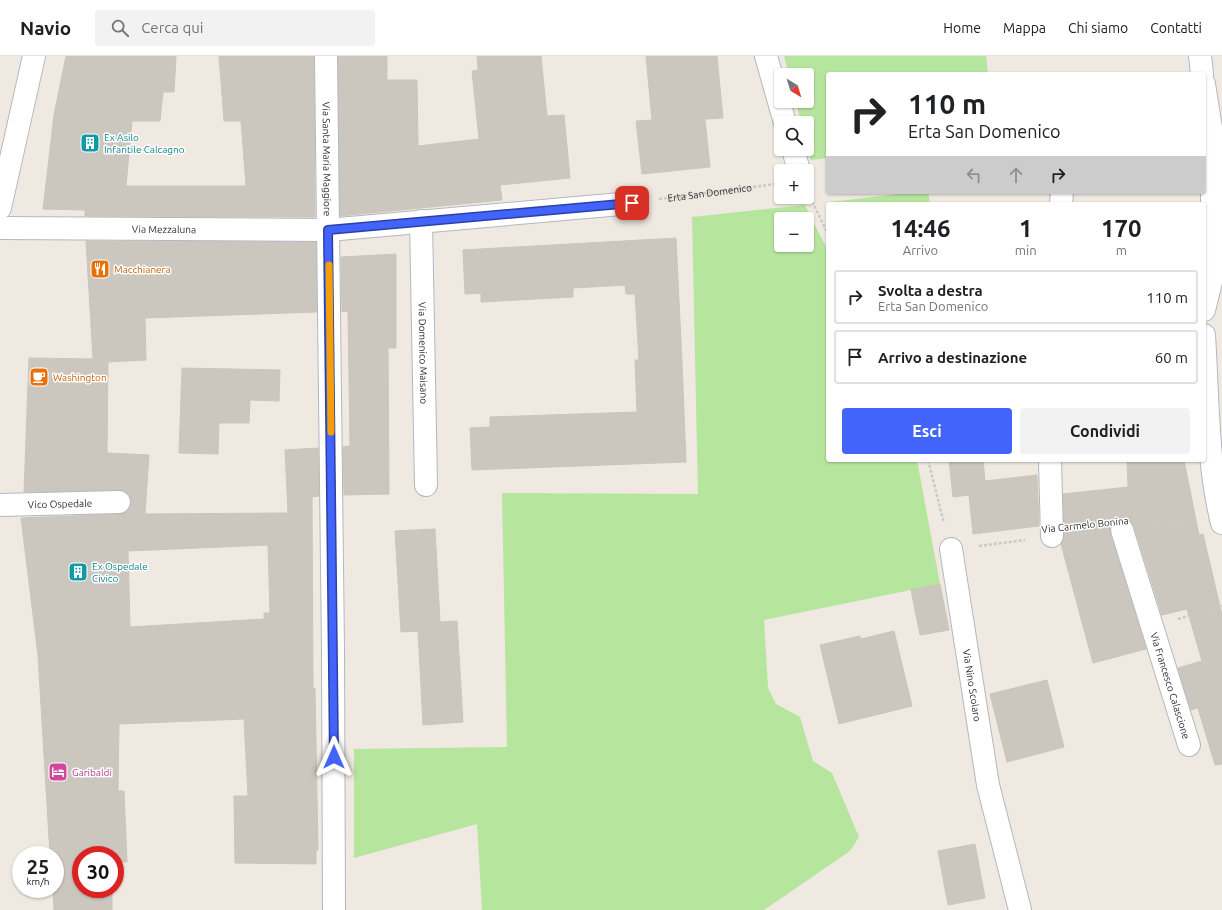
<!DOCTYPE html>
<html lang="it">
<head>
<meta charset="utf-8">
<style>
	body { margin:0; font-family:Ubuntu,sans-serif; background:#f2f2f2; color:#202124; height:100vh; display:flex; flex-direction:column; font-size:15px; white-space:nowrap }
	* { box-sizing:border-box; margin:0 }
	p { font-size:13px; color:#757577 }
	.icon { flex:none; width:22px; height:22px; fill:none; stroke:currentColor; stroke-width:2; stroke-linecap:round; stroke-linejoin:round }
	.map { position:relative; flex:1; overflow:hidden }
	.details { position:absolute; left:826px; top:146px; width:380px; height:260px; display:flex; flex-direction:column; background:#fff; border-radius:4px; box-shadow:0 1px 3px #0004 }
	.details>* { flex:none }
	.top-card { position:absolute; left:826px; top:16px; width:380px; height:122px; border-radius:4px; box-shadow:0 1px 3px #0004; background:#fff; color:#202124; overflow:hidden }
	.needle { width:26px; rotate:142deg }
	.fabs { position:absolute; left:774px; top:12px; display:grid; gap:8px }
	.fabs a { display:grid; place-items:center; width:40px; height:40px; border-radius:4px; background:#fff; box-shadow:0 1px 3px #0004; font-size:20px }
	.speed { position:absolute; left:12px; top:790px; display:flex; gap:8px; font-size:20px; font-weight:700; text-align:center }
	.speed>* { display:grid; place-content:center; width:52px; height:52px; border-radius:50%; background:#fff; box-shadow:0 1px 3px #0004; line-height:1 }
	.speed small { font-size:10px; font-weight:400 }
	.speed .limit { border:6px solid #d22; background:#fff; color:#111 }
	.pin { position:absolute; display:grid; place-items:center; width:34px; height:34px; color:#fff; margin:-17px; border-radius:8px; box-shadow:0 2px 6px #0006 }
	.me { position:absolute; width:44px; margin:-22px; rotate:0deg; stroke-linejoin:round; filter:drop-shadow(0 0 3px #0008) }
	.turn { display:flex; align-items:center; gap:14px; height:84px; padding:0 16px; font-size:18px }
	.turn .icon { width:52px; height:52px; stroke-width:2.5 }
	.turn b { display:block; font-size:28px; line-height:34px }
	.lanes { display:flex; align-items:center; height:38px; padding:0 16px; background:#0003; justify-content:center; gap:20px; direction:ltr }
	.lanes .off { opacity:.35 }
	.eta { display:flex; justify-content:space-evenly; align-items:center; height:68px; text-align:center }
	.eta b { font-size:24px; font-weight:700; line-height:28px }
	.primary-button { display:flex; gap:8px; margin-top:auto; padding:8px 16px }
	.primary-button a { flex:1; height:46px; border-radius:4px; background:#4264fb; color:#fff; font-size:16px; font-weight:700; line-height:46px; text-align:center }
	.primary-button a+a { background:#f2f2f2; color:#202124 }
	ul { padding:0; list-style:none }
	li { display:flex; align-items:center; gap:12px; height:54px; margin:0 8px 6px; padding:0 8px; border:2px solid #e0e0e0; border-radius:4px }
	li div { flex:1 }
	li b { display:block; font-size:15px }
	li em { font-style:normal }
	header { display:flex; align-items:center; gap:24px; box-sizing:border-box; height:56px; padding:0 20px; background:#fff; border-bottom:1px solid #e0e0e0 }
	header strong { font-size:19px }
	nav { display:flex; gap:22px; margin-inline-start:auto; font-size:14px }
	.search { width:280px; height:36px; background:#f2f2f2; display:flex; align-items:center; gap:10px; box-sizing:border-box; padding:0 14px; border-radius:4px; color:#757577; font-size:15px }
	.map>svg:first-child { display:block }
	.green { fill:#b6e59e; fill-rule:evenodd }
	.building { fill:#cbc7bf; stroke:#cbc5ba; fill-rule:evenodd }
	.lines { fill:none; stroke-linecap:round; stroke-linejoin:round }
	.pedestrian-casing { stroke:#b4b7c1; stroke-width:24 }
	.minor-casing { stroke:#b4b7c1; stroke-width:24 }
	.tertiary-casing { stroke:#b4b7c1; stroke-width:24 }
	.path { stroke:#c9c9c9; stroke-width:2.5; stroke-dasharray:3 2; stroke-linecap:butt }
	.pedestrian { stroke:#fff; stroke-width:22 }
	.minor { stroke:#fff; stroke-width:22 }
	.tertiary { stroke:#fff; stroke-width:22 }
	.route-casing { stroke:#2b41a3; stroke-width:10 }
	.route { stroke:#4264fb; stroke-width:7 }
	.slow { stroke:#f59e0b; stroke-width:7 }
	.labels { text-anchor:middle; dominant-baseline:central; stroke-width:3; stroke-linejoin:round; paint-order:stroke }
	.culture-label { font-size:10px; fill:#0d838f; stroke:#fff; text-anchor:start }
	.street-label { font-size:10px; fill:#2e2e2e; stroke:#fff }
	.food-label { font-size:10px; fill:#c56008; stroke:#fff; text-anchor:start }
	.hotel-label { font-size:10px; fill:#b23c85; stroke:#fff; text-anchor:start }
</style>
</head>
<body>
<header>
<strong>Navio</strong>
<div class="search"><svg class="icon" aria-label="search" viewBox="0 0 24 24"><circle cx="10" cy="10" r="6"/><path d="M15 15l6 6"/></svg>Cerca qui</div>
<nav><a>Home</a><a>Mappa</a><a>Chi siamo</a><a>Contatti</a></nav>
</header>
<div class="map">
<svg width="1222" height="854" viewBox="0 0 1222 854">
	<rect width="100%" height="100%" fill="#efe9e1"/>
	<path class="green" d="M784,0H986L988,18H828V102L811,104L807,89V67H801L796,45H807V19H789Z
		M916,136H928L930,148H830L829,146Z
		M805,149L828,195V404H917L940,528L764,564L768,632L776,648L800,661L813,705L832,717L859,781L850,795L764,854H482L477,768L354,802V693L507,691L502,437L698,438L692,161ZM781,163H807V189H781Z"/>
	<path class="building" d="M66,0H176L174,36H163L160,65H132L126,130H246L241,65H224L219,0H314L315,161L85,160V154L43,153L54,59Z
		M338,0H387V24H417L418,90L479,83L472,15L478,14L477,0H541L547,60L564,59L570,122L500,129L502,144L340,160Z
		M646,0H717L723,62L705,63L710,111L642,118L636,65L652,64Z
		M676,182L682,306L686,406L472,414L470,372L490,371V361L637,356L635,304H639L635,238H626L625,229L573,232V241L481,246V237L465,238L463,194Z
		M86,185L316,186L317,256L145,262L146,304L108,306L107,397L149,399L145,458L288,457L285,394L318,392L319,440L312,441L313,632H315L318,794H316V808L235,807L234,740H248L244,663L119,668L118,735H124L127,806H115V799H81V833H112V854H54L53,833H55V799H50L38,599L21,462L119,458L126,456L130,452L131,446L129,439L125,435L119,434L24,436L29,302L93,303ZM268,489L270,557H264V563L130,571L128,495Z
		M396,198V292H388L389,438L344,439L343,391L350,390L348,255L342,256L341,201Z
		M182,312L280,314L279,345L250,344L249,367H219L218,398L179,397Z
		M949,404H983L985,425L1037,419L1039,470L973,478L969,439L953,441Z
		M1127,404H1184L1199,479L1203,478L1222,559V708L1215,709L1198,652L1191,654L1178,612L1202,605L1187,553L1162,559L1134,470L1130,465L1124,462H1118L1113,465L1110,471V477L1146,593L1093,607L1061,488L1064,480L1063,438L1128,431Z
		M435,473L440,566L457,565L463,666L423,669L418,575L401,576L395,475Z
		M940,528L949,574L920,579L911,534Z
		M894,575L912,650L839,668L820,589L860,580L861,583Z
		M1047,624L1064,691L1007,706L990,638Z
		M975,788L985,842L948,849L938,795Z"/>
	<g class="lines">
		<defs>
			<g id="pedestrian">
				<path d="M766,0L785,67"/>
				<path d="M793,93L799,115"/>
				<path d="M1061,148L1062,136"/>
				<path d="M1050,404L1052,480"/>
				<path id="s2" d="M1122,474L1189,689"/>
			</g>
			<g id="minor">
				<path id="s3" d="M326,0L333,594L334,854"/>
				<path id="s4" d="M421,165L426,429"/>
				<path id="s5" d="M0,172L328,174L632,147"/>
				<path id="s6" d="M0,449L119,446"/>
				<path id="s7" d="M951,493L988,729L1020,854"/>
			</g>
			<path id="tertiary" d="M1200,0L1202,18
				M1204,28L1212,78V222L1204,254
				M0,152L34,0
				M1204,279C1208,341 1207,407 1222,467"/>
		</defs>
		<use href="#pedestrian" class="pedestrian-casing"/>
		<use href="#minor" class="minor-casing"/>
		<use href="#tertiary" class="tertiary-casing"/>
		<g class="path">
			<path d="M810,141L828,178"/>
			<path id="s1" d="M659,143L775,128"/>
			<path d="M928,404L944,467"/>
			<path d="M1149,469L1192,463"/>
			<path d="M1080,478L1095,476"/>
			<path d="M979,490L1025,484"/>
			<path d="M1178,563L1222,550"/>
		</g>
		<use href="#pedestrian" class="pedestrian"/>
		<use href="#minor" class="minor"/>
		<use href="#tertiary" class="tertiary"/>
	</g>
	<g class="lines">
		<defs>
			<path id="route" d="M334,701L328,174L632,147"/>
		</defs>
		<use href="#route" class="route-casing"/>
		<use href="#route" class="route"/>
		<path class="slow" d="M329,209L331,376"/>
	</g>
	<defs>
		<symbol id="building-square" viewBox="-11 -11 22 22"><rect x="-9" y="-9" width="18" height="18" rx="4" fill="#0f9aa8" stroke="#fff"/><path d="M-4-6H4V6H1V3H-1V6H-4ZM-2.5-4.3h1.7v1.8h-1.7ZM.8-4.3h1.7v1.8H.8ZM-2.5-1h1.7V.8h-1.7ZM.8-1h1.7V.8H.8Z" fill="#fff"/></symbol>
		<symbol id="restaurant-square" viewBox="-11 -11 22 22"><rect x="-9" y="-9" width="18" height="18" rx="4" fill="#e8710a" stroke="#fff"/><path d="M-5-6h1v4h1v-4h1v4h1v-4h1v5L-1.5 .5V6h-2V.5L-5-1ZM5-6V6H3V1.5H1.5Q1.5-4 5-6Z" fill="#fff"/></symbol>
		<symbol id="cafe-square" viewBox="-11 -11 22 22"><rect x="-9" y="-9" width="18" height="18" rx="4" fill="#e8710a" stroke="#fff"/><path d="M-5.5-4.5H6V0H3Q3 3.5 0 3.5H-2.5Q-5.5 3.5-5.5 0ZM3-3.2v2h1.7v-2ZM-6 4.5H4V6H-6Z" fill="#fff"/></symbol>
		<symbol id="hotel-square" viewBox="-11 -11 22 22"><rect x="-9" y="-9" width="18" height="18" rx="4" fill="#d1479c" stroke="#fff"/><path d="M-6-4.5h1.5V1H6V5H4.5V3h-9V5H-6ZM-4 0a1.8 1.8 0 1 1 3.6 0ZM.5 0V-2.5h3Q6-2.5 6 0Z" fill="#fff"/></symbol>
	</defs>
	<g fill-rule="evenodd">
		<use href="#building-square" x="79" y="76" width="22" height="22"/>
		<use href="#restaurant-square" x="89" y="202" width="22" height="22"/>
		<use href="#cafe-square" x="28" y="310" width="22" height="22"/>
		<use href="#building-square" x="67" y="505" width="22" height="22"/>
		<use href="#hotel-square" x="47" y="705" width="22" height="22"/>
	</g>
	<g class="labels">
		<g class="culture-label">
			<text x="104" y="81">Ex Asilo<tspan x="104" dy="12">Infantile Calcagno</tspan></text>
			<text x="92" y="510">Ex Ospedale<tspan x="92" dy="12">Civico</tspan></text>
		</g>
		<g class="street-label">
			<text stroke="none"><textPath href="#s3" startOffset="103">Via Santa Maria Maggiore</textPath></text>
			<text stroke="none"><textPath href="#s1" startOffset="51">Erta San Domenico</textPath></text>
			<text stroke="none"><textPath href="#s5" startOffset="164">Via Mezzaluna</textPath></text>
			<text stroke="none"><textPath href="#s4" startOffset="132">Via Domenico Maisano</textPath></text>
			<text stroke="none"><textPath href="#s6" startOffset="60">Vico Ospedale</textPath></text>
			<text transform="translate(1085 469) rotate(-6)">Via Carmelo Bonina</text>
			<text stroke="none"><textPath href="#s7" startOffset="138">Via Nino Scolaro</textPath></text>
			<text stroke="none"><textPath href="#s2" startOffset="163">Via Francesco Calascione</textPath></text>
		</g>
		<g class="food-label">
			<text x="114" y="213">Macchianera</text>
			<text x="53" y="321">Washington</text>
		</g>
		<g class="hotel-label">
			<text x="72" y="716">Garibaldi</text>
		</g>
	</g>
</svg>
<div class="fabs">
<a><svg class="needle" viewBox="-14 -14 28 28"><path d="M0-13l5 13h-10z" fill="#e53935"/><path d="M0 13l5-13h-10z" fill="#757577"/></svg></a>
<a><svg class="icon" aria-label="search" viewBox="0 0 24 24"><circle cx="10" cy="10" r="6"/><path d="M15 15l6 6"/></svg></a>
<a>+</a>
<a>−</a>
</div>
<div class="speed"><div>25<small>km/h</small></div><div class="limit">30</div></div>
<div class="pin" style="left:632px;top:147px;background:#d93025"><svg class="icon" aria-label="arrive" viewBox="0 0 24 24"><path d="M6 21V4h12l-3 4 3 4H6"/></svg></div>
<svg class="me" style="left:334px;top:701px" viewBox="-20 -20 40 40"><path d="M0-17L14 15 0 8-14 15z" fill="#4264fb" stroke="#fff" stroke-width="4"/></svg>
<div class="top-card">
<div class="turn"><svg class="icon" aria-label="right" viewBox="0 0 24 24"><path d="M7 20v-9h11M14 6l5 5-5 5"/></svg><div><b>110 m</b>Erta San Domenico</div></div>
<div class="lanes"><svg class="icon off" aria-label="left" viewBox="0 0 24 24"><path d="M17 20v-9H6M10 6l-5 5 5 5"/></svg><svg class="icon off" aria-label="ahead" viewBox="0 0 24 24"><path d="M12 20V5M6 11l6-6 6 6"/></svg><svg class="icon" aria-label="right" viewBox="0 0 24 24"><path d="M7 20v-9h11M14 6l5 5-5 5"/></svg></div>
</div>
<section class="details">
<div class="eta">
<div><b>14:46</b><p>Arrivo</p></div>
<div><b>1</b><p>min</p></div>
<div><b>170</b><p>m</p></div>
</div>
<ul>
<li><svg class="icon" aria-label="right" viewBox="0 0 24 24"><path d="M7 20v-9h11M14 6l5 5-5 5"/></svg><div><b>Svolta a destra</b><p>Erta San Domenico</p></div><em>110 m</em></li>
<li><svg class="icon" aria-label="arrive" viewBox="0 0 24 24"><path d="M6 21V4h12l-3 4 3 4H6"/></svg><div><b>Arrivo a destinazione</b></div><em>60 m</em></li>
</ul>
<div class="primary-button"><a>Esci</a><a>Condividi</a></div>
</section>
</div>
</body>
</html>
